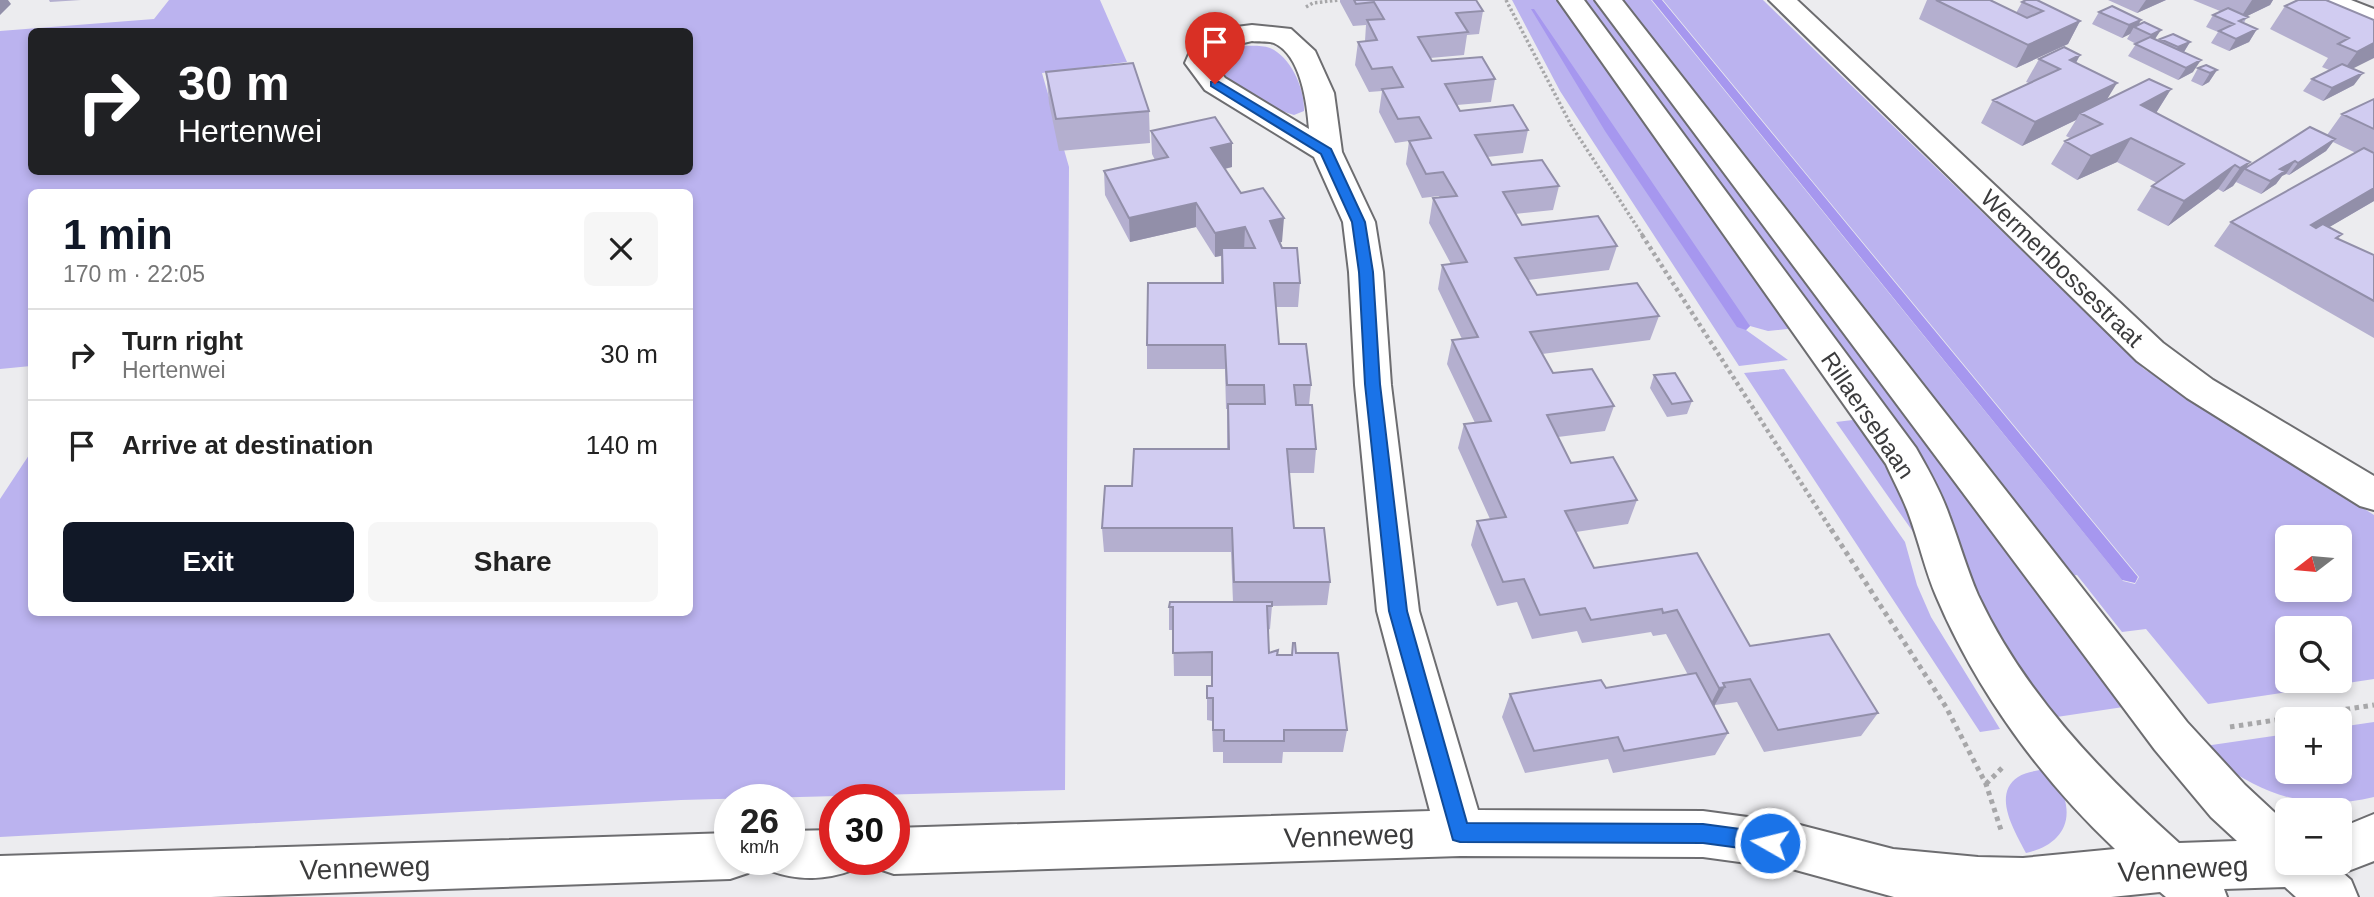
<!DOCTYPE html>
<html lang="en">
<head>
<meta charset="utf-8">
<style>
	body { margin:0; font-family:Arial,sans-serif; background:#f6f6f6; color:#222; height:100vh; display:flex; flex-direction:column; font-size:26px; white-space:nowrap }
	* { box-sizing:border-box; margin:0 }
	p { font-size:23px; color:#767676 }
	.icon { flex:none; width:38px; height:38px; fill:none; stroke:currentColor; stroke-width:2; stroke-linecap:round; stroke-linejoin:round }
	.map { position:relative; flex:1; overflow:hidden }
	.panel { position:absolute; left:28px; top:189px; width:665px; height:427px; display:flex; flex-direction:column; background:#fff; border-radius:10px; box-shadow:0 4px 10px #0003 }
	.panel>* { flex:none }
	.top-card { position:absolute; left:28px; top:28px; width:665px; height:147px; border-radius:10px; box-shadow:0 4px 10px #0003; background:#202124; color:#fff; overflow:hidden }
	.needle { width:46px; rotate:254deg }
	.controls { position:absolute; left:2275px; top:525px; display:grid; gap:14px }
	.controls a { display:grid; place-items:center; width:77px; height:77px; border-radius:10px; background:#fff; box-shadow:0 4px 10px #0003; font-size:35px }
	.speed { position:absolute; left:714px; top:784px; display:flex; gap:14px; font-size:35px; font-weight:700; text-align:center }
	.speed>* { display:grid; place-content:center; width:91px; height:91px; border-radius:50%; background:#fff; box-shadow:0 4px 10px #0003; line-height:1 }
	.speed small { font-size:18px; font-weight:400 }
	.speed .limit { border:10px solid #d22; background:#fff; color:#111 }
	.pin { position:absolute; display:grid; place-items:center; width:60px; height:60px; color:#fff; margin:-72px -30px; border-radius:50% 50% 50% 0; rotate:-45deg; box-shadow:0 0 7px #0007 }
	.pin .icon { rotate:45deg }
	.me { position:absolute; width:77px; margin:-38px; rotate:278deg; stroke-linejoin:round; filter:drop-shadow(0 0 5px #0008) }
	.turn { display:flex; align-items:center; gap:24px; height:147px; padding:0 35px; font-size:32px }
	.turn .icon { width:91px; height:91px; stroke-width:2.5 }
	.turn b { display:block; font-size:49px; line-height:60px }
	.round { display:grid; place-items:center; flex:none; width:74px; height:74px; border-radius:10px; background:#f6f6f6 }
	.summary { display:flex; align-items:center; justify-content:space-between; height:119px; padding:0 35px }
	h1 { font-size:42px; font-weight:700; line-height:52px; color:#111827 }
	.cta { display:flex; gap:14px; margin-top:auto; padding:14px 35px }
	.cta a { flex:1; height:80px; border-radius:10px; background:#111827; color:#fff; font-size:28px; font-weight:700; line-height:80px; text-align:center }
	.cta a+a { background:#f6f6f6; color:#222 }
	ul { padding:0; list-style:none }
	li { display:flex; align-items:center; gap:21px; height:91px; padding:0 35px; border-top:2px solid #e0e0e0 }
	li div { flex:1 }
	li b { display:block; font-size:26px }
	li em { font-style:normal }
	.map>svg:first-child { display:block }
	.green { fill:#bbb3ef; fill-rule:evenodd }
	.water { fill:#a697ef }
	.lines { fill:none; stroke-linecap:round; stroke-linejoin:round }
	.minor-casing { stroke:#6d6d70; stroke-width:4 }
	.path-far2 { stroke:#a7a7a9; stroke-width:3.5; stroke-dasharray:2.5 2.5; stroke-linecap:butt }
	.path-far1 { stroke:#a7a7a9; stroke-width:4.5; stroke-dasharray:3.5 3.5; stroke-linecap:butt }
	.path { stroke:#a7a7a9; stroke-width:5; stroke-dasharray:4.5 4.5; stroke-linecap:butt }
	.minor { fill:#fff; fill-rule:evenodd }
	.wall { fill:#b4afcf }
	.shaded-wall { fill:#928fa9 }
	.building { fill:#d1ccf1; stroke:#928fa9; stroke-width:2 }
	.route { fill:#1a73e8; stroke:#114b97; stroke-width:2 }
	.labels { text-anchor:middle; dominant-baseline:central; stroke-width:5; stroke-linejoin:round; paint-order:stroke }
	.street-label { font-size:24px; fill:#3c3c3d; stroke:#fff }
	.near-street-label { font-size:28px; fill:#3c3c3d; stroke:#fff }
</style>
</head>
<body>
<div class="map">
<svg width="2374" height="897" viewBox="0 0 2374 897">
	<rect width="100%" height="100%" fill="#ececef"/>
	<path class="green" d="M169,0H1100L1127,62L1042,73L1069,167L1065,790L681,800L0,837V499L31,452L32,612H690V192H32L31,366L0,369V31L154,19ZM32,32H690V172H32Z
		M1512,0H1560L1796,328L1768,331L1750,326L1746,330L1788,360L1739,366L1560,91Z
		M1580,0H1598L2130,706L2050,718L2014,667L1975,595Z
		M1618,0H1651L2123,581L2135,584L2139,577L1663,0H1763L2144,369L2374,515V679L2208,704L2146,629L2122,632L2077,575L2065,577ZM2287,537H2340V590H2287ZM2287,628H2340V681H2287Z
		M1241,46C1250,46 1261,45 1270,48C1291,57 1305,89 1304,111L1294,115L1275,109L1215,71L1214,61L1220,52Z
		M1784,369L1905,542L1917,585L1931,617L2000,729L1980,732L1744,373Z
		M1861,419L1899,483L1918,539L1836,422Z
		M2374,722V797C2304,814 2253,791 2198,747L2287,734V772H2340V727Z
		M2045,769C2051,777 2061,787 2064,797C2074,828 2054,847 2026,853C2016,833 1991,795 2018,777C2025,772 2036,771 2045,769Z"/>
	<path class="water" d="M1652,0H1662L2138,577L2135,583L2122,580Z
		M1531,9H1534L1750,326L1746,330L1737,327L1605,131Z"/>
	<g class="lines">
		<defs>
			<path id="minor" d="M1558,0H1584L1916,448C1928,469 1941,492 1949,515C1959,541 1967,570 1978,595C2024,693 2100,772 2179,843L2237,841L2211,817L2155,750L1595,0H1622L2187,722L2245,785L2287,824V863H2340V828L2374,814V861L2343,873L2351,880L2358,897H2296L2285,887L2224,889L2227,897H2166L2160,892L2111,897H1894L1792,869L1703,857L1460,856L894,874L876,868L873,859H894V828L1430,811L1377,611L1355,385L1349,272L1343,222L1314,157L1205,90L1185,63L1196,38L1228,28L1252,25L1291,29L1315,51L1334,93L1342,152L1375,222L1383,272L1391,385L1419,611L1478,810L1703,811L1792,823L1893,849L1978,857L2023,858L2115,849C2041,779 1977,692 1937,598C1925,571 1919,541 1908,512C1902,496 1893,480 1886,464ZM1252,41C1258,42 1269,41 1274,43C1301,55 1307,103 1309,129L1225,78L1213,63L1218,49Z
				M1769,0H1797L2163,343L2213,380L2374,476V510L2360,506L2187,398L2137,361Z
				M2314,0H2351L2374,9V26L2318,6Z
				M835,830V859H857L853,870C827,880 797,881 771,871L766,859H789V831Z
				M730,833V859H753L748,873L730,879L211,897H0V856Z"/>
		</defs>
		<use href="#minor" class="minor-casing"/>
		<path class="path-far2" d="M1506,0L1571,125L1643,236
			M1306,7L1313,3L1339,0"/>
		<path class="path-far1" d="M1642,235L1832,531"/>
		<path class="path" d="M1831,529L1946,707L1986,784L2001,830
			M2230,727L2374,705
			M1986,784L2003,767"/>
		<use href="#minor" class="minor"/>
	</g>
	<path class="wall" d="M49,0H81L50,2Z
		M1340,0H1476L1483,11L1479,34L1467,35L1464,55L1430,58L1432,61L1495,79L1491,102L1457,105L1460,111L1528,130L1523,153L1487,157L1492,165L1559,186L1553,210L1515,214L1522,225L1617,246L1609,270L1528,280L1537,295L1659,316L1650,340L1542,354L1553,373L1614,406L1605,431L1558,437L1571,463L1637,500L1628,524L1576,532L1594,568L1750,646L1878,713L1861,736L1764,752L1737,702L1715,705L1714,707L1728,733L1715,755L1613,773L1608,759L1525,773L1502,717L1510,694L1606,688L1688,675L1666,634L1653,636L1651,632L1582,643L1577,631L1532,639L1517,602L1497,606L1471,545L1477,521L1490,519L1458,448L1464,424L1475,423L1447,364L1452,340L1462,339L1438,289L1442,265L1451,264L1429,223L1433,198H1440L1439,196L1422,198L1406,164L1409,141L1395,143L1379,112L1382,91L1369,92L1355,65L1358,42L1365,41L1366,25L1353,26L1340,2Z
		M1927,0H1990L2016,13L2022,2L2080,21L2068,44L2016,68L1919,19Z
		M2108,0H2166L2137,13Z
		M2193,0H2273L2270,5L2247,16L2244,23L2257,29L2249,42L2229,51L2211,43L2218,32L2206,27L2213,15L2220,11Z
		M2285,6L2374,20L2353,68L2354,85L2323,101L2303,91L2312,79L2329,70L2322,67L2328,58L2270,29Z
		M2099,12L2139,25L2155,39L2159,41L2160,39L2190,42L2184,52L2193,72L2178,80L2128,56L2136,44L2127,39L2130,34L2122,38L2092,24Z
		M2080,55L2076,63L2108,99L2171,89L2156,113L2247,166L2327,135L2342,114L2374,99V201L2329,227L2342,234L2338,239L2374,255V338L2214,246L2231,222L2356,153L2333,142L2326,151L2289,175L2286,174L2282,176L2276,184L2261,194L2236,182L2233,186L2223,192L2218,189L2168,226L2137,210L2152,186L2157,183L2117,162L2077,180L2051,164L2065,141L2070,138L2066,136L2076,120L2022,146L1981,123L1993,100L2029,83L2026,82L2039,59Z
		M2198,68L2217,70L2209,82L2202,86L2191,81Z
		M1046,72L1149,111L1150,143L1059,151L1049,103Z
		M1151,131L1232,167L1225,169L1241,193L1282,242H1280L1300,283L1298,307H1276L1279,344L1311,385L1309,405L1316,449L1314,473H1289L1294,528L1330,582L1327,605L1272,606L1270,629L1268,630L1269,653L1277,655H1292L1296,653L1347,730L1343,752H1283L1282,763H1223V752H1213L1212,721L1207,720V686H1211V676H1174L1173,630H1169V607L1233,602L1231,552H1104L1102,528L1132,486L1227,449V409H1226L1225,369H1147V345L1221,283V256L1215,257L1196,227L1130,242L1105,195L1104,171L1155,160L1152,154Z
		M1654,375L1692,401L1687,414L1667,417L1650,388Z"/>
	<path class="shaded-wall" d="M0,0H8L11,4L0,15Z
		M2146,0H2166L2137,13Z
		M2252,0H2273L2270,5L2239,20Z
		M2141,20L2137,28L2134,27L2130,34L2122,38L2129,25Z
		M2080,21L2068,44L2016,68L2028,45Z
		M2257,29L2249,42L2229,51L2236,39Z
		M2161,30L2153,42L2143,47L2151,35Z
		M2190,42L2182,55L2170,60L2178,47Z
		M2374,43V58L2340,75L2357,52Z
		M2080,55L2067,79L2070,60Z
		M2201,60L2193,72L2178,80L2186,68Z
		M2217,70L2209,82L2202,86L2210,73Z
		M2363,73L2354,85L2323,101L2332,88Z
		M2117,83L2103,106L2080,113L2076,120L2022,146L2035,122Z
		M2171,89L2156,113L2127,129L2141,105Z
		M2131,138L2117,162L2077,180L2091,156Z
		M2335,139L2326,151L2289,175L2298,163Z
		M1232,143V167L1210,172L1211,148Z
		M2295,161L2286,174L2282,176L2276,184L2261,194L2280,169Z
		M2250,162L2233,186L2223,192L2240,168Z
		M2235,165L2218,189L2168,226L2184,201Z
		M2374,188V201L2292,249L2311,225Z
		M1196,203V227L1130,242L1129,218Z
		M1284,218L1282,242L1269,245L1270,221Z
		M1245,227L1244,251L1215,257V233Z
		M1725,687L1712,710L1707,711L1719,688Z"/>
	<path class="building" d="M1354,0H1476L1483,11L1456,13L1468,32L1418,37L1432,61L1482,57L1495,79L1445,84L1460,111L1513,105L1528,130L1475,135L1492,165L1542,160L1559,186L1503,192L1522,225L1598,216L1617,246L1515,258L1537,295L1637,283L1659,316L1530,332L1553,373L1592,369L1614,406L1547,415L1571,463L1613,457L1637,500L1565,511L1594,568L1697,553L1750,646L1829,634L1878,713L1778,730L1750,679L1723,683L1725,687L1719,688L1677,610L1663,613L1662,609L1591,620L1585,608L1540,615L1524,579L1503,582L1477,521L1506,517L1464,424L1491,421L1452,340L1478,337L1442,265L1467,262L1433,198L1457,196L1443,172L1426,174L1409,141L1431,138L1419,117L1398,119L1382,89L1403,87L1392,67L1372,69L1358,42L1377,40L1367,20L1384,19L1374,2L1356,4Z
		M1936,0H1990L2027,18L2043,11L2022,2L2026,0H2037L2080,21L2028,45Z
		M2298,0H2326L2374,20V43L2357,52L2338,44L2349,38L2285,6Z
		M2112,6L2141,20L2129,25L2099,12Z
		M2228,8L2248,17L2239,21L2257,29L2236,39L2219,31L2234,24L2213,15Z
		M2144,22L2161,30L2151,35L2134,27Z
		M2173,34L2190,42L2178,47L2160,39Z
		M2150,37L2201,60L2186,68L2135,44Z
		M2064,47L2080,55L2070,60L2117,83L2035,122L1993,100L2060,69L2039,59Z
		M1133,63L1149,111L1056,119L1046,72Z
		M2342,64L2363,73L2332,88L2312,79Z
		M2206,65L2217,70L2210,73L2198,68Z
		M2149,79L2171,89L2141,105L2250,162L2240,168L2235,165L2184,201L2152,186L2184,164L2131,138L2091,156L2065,141L2102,124L2080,113Z
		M2374,99V129L2342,114Z
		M1215,117L1232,143L1211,148L1241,193L1263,188L1284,218L1270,221L1282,248H1297L1300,283H1274L1279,344H1306L1311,385H1294L1295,394L1296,405H1312L1316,449H1287L1294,528H1324L1330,582H1234L1232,528H1102L1105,486H1132L1134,449H1229L1228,404H1265L1264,385H1227L1225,345H1147L1148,283H1223L1222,248H1255L1245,227L1215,233L1196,203L1129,218L1104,171L1168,157L1151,131Z
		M2310,127L2335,139L2298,163L2295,161L2280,169L2285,171L2270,181L2245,169L2247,167Z
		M2364,148L2374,153V188L2311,225L2316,228L2323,224L2342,234L2336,238L2374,255V301L2231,222Z
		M1675,373L1692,401L1672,404L1654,375Z
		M1170,602H1272V606H1267L1269,653L1278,650L1277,655H1292L1293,643H1295L1296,653H1338L1347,730H1284V741H1224V730H1213V698H1207V686H1212V652L1173,653V607H1169Z
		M1696,673L1728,733L1624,751L1618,737L1534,751L1510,694L1601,680L1606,688Z"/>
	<path class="route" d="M1211,82H1219L1331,149L1365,222L1373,272L1380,384L1407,611L1467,823L1703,824L1770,833L1777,836L1780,843L1777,850L1770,852L1703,843L1460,842L1453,840L1389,611L1365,384L1359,272L1352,222L1321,154L1211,86Z"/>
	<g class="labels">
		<g class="street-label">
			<text transform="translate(2062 268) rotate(44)">Wermenbossestraat</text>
			<text transform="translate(1868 415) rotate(56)">Rillaersebaan</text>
		</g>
		<g class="near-street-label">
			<text transform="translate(1349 836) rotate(-2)">Venneweg</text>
			<text transform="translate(365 868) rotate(-2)">Venneweg</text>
			<text transform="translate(2183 869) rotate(-3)">Venneweg</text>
		</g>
	</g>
</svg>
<div class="controls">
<a><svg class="needle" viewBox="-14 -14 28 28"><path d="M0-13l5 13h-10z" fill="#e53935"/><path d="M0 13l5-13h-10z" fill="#767676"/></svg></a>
<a><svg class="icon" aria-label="search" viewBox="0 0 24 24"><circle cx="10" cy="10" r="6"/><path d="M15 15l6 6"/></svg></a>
<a>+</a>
<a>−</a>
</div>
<div class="speed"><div>26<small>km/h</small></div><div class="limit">30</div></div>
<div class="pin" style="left:1215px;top:84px;background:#d93025"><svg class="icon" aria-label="arrive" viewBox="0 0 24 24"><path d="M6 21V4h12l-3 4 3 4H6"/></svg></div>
<svg class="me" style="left:1770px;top:843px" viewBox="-20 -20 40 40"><circle r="17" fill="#1a73e8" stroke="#fff" stroke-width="3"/><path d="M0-11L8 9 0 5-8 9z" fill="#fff"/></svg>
<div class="top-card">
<div class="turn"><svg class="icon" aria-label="right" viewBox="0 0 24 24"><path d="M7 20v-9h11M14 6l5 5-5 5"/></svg><div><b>30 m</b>Hertenwei</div></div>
</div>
<section class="panel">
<div class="summary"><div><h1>1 min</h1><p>170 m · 22:05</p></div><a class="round"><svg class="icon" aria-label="close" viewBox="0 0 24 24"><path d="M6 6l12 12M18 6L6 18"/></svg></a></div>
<ul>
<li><svg class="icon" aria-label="right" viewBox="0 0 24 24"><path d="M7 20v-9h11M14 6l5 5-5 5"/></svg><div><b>Turn right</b><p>Hertenwei</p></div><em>30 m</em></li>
<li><svg class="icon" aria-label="arrive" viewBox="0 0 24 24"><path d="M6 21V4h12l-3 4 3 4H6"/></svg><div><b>Arrive at destination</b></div><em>140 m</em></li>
</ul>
<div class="cta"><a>Exit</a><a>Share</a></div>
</section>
</div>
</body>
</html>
